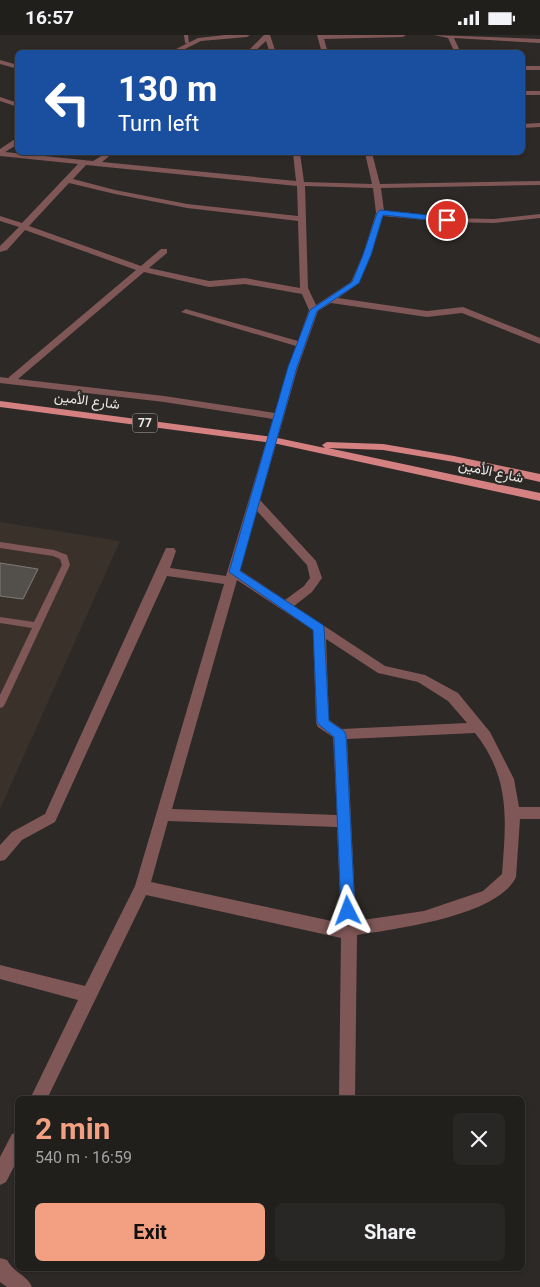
<!DOCTYPE html>
<html lang="en">
<head>
<meta charset="utf-8">
<style>
	body { margin:0; font-family:Roboto,Vazirmatn,sans-serif; background:#292725; color:#f1f3f6; height:100vh; display:flex; flex-direction:column; font-size:19px; white-space:nowrap }
	* { box-sizing:border-box; margin:0 }
	p { font-size:16px; color:#a2a2a3 }
	.icon { flex:none; width:28px; height:28px; fill:none; stroke:currentColor; stroke-width:2; stroke-linecap:round; stroke-linejoin:round }
	.map { position:relative; flex:1; overflow:hidden }
	.side { position:absolute; left:15px; top:1061px; width:510px; height:175px; display:flex; flex-direction:column; background:#211f1c; border-radius:8px; box-shadow:0 1px 4px #0004,0 0 0 1px #3e3d3b }
	.side>* { flex:none }
	.guide { position:absolute; left:15px; top:15px; width:510px; height:105px; border-radius:8px; box-shadow:0 1px 4px #0004,0 0 0 1px #3e3d3b; background:#1a4fa0; color:#fff; overflow:hidden }
	.pin { position:absolute; display:grid; place-items:center; width:42px; height:42px; color:#fff; margin:-21px; border:2px solid #fff; border-radius:50%; box-shadow:0 1px 5px #0007 }
	.me { position:absolute; width:55px; margin:-28px; rotate:357deg; stroke-linejoin:round; filter:drop-shadow(0 0 4px #0008) }
	.turn { display:flex; align-items:center; gap:18px; height:105px; padding:0 20px; font-size:22px }
	.turn .icon { width:65px; height:65px; stroke-width:2.5 }
	.turn b { display:block; font-size:35px; line-height:42px }
	.round { display:grid; place-items:center; flex:none; width:52px; height:52px; border-radius:8px; background:#292725 }
	.headline { display:flex; align-items:center; justify-content:space-between; height:85px; padding:0 20px }
	h1 { font-size:30px; font-weight:700; line-height:38px; color:#f39f82 }
	.button { display:flex; gap:10px; margin-top:auto; padding:10px 20px }
	.button a { flex:1; height:58px; border-radius:8px; background:#f39f82; color:#111; font-size:20px; font-weight:700; line-height:58px; text-align:center }
	.button a+a { background:#292725; color:#f1f3f6 }
	.status { display:flex; justify-content:space-between; align-items:center; height:35px; padding:0 25px; background:#211f1c; direction:ltr }
	.status svg { height:14px; fill:currentColor }
	.map>svg:first-child { display:block }
	.built { fill:#3a322a }
	.building { fill:#534f4b; stroke:#7f7b77 }
	.lines { fill:none; stroke-linecap:round; stroke-linejoin:round }
	.service { fill:#805757; fill-rule:evenodd }
	.minor { fill:#805757; fill-rule:evenodd }
	.primary { fill:#d58182; fill-rule:evenodd }
	.route { fill:#1a73e8; stroke:#114b97 }
	.labels { text-anchor:middle; dominant-baseline:central; stroke-width:4; stroke-linejoin:round; paint-order:stroke }
	.shield { fill:#2c2926; stroke:#b1afac; stroke-width:1 }
	.shield-label { font-size:12px; font-weight:bold; fill:#eae8e5 }
	.street-label { font-size:14px; fill:#eae8e5; stroke:#2c2926 }
</style>
</head>
<body>
<div class="status"><b>16:57</b><svg viewBox="0 0 49 12"><path d="M0 12V9h3v3zM5 12V6h3v6zM10 12V3h3v9zM15 12V0h3v12zM26 1h20v11H26zM47 4h2v5h-2z"/></svg></div>
<div class="map">
<svg width="540" height="1252" viewBox="0 0 540 1252">
	<rect width="100%" height="100%" fill="#2c2926"/>
	<path class="built" d="M0,487L120,506L0,774Z"/>
	<path class="building" d="M0,528L38,534L23,564L0,561Z"/>
	<g class="lines">
		<path class="service" d="M184,0H188L189,9L185,8Z
			M0,507L54,515L67,520L70,530L5,669L3,672L0,673V660L32,593L0,588V582L34,587L62,530L60,524L53,521L0,513Z"/>
		<path class="minor" d="M225,0H250L247,2L201,6L177,18H168L198,3Z
			M264,0H270L276,18H270L266,6L253,18H246Z
			M317,0H406L403,2L324,4L328,18H322Z
			M434,0L540,4V8L454,3L461,18H455L448,3Z
			M0,25L18,30V34L0,29Z
			M522,31H540V35H522Z
			M522,56H540V60H522Z
			M0,62L18,68V72L0,66Z
			M540,88V92L522,93V89Z
			M15,104H18V109L5,117L93,126L106,118H113L102,127L296,146L293,118H300L304,147L372,149L365,118H372L380,149L540,146V150L381,153L384,176L447,183L494,184L540,179V183L494,188L447,187L383,181L371,220L359,248L338,263L427,276L463,272L540,303V309L462,278L427,282L331,268L318,276L298,332L260,465L316,526L322,543L312,557L294,571L385,631L425,640L458,658L490,697L514,744L519,772H540V784H520L516,842C498,881 396,894 357,900L355,1064H339L341,903L146,860L47,1064H30L78,965L0,944V930L85,951L135,851L224,549L167,541L55,787L22,805L5,825L0,826V810L12,797L45,779L166,513H174L176,516L170,533L226,541L273,384L164,367L0,348V342L8,343L136,235L25,195L7,215L0,217V211L19,192L0,186V181L22,188L78,129L0,121V114ZM86,130L297,151L298,181L187,169L115,155L73,144ZM69,148L115,159L187,173L298,186L300,253L245,243L209,246L149,233L167,218V214H161L141,231L29,191ZM305,151L373,153L376,178L363,220L351,247L316,270L308,253ZM144,237L209,252L245,249L302,259L309,275L298,306L189,275L186,274L181,277L296,311L275,378L164,361L18,344ZM257,476L307,530L310,543L304,551L285,565L240,535ZM237,545L313,595L316,688L318,692L333,702L337,780L172,774ZM326,604L378,638L418,647L448,666L467,688L342,694L329,685ZM475,698C511,743 506,787 502,839L483,856L424,876L356,886L347,704ZM168,786L337,792L341,888L151,847Z
			M18,1097V1124L6,1147L0,1150V1122L12,1099Z
			M0,1223L7,1225C13,1237 27,1240 32,1252H7L0,1247Z"/>
		<path class="primary" d="M0,366L273,402L325,413L322,410L327,407L383,409L454,421L540,439V447L454,427L383,415L328,413L540,458V466L273,408L0,372Z"/>
	</g>
	<path class="route" d="M380,175L447,182L451,185L447,187L383,180L371,220L359,248L317,276L297,332L240,536L323,590L324,593L329,686L344,696L346,700L355,876L353,881L348,882L343,881L341,876L334,702L317,688L313,595L229,537L288,332L310,275L352,247L363,220L377,178Z"/>
	<g class="labels">
		<rect class="shield" x="132.5" y="378.5" width="25" height="19" rx="4"/>
		<g class="shield-label">
			<text x="145" y="388">77</text>
		</g>
		<g class="street-label">
			<text transform="translate(87 365) rotate(7)">شارع الأمين</text>
			<text transform="translate(491 436) rotate(12)">شارع الأمين</text>
		</g>
	</g>
</svg>
<div class="pin" style="left:447px;top:185px;background:#d93025"><svg class="icon" aria-label="arrive" viewBox="0 0 24 24"><path d="M6 21V4h12l-3 4 3 4H6"/></svg></div>
<svg class="me" style="left:348px;top:876px" viewBox="-20 -20 40 40"><path d="M0-17L14 15 0 8-14 15z" fill="#1a73e8" stroke="#fff" stroke-width="4"/></svg>
<div class="guide">
<div class="turn"><svg class="icon" aria-label="left" viewBox="0 0 24 24"><path d="M17 20v-9H6M10 6l-5 5 5 5"/></svg><div><b>130 m</b>Turn left</div></div>
</div>
<section class="side">
<div class="headline"><div><h1>2 min</h1><p>540 m · 16:59</p></div><a class="round"><svg class="icon" aria-label="close" viewBox="0 0 24 24"><path d="M6 6l12 12M18 6L6 18"/></svg></a></div>
<div class="button"><a>Exit</a><a>Share</a></div>
</section>
</div>
</body>
</html>
